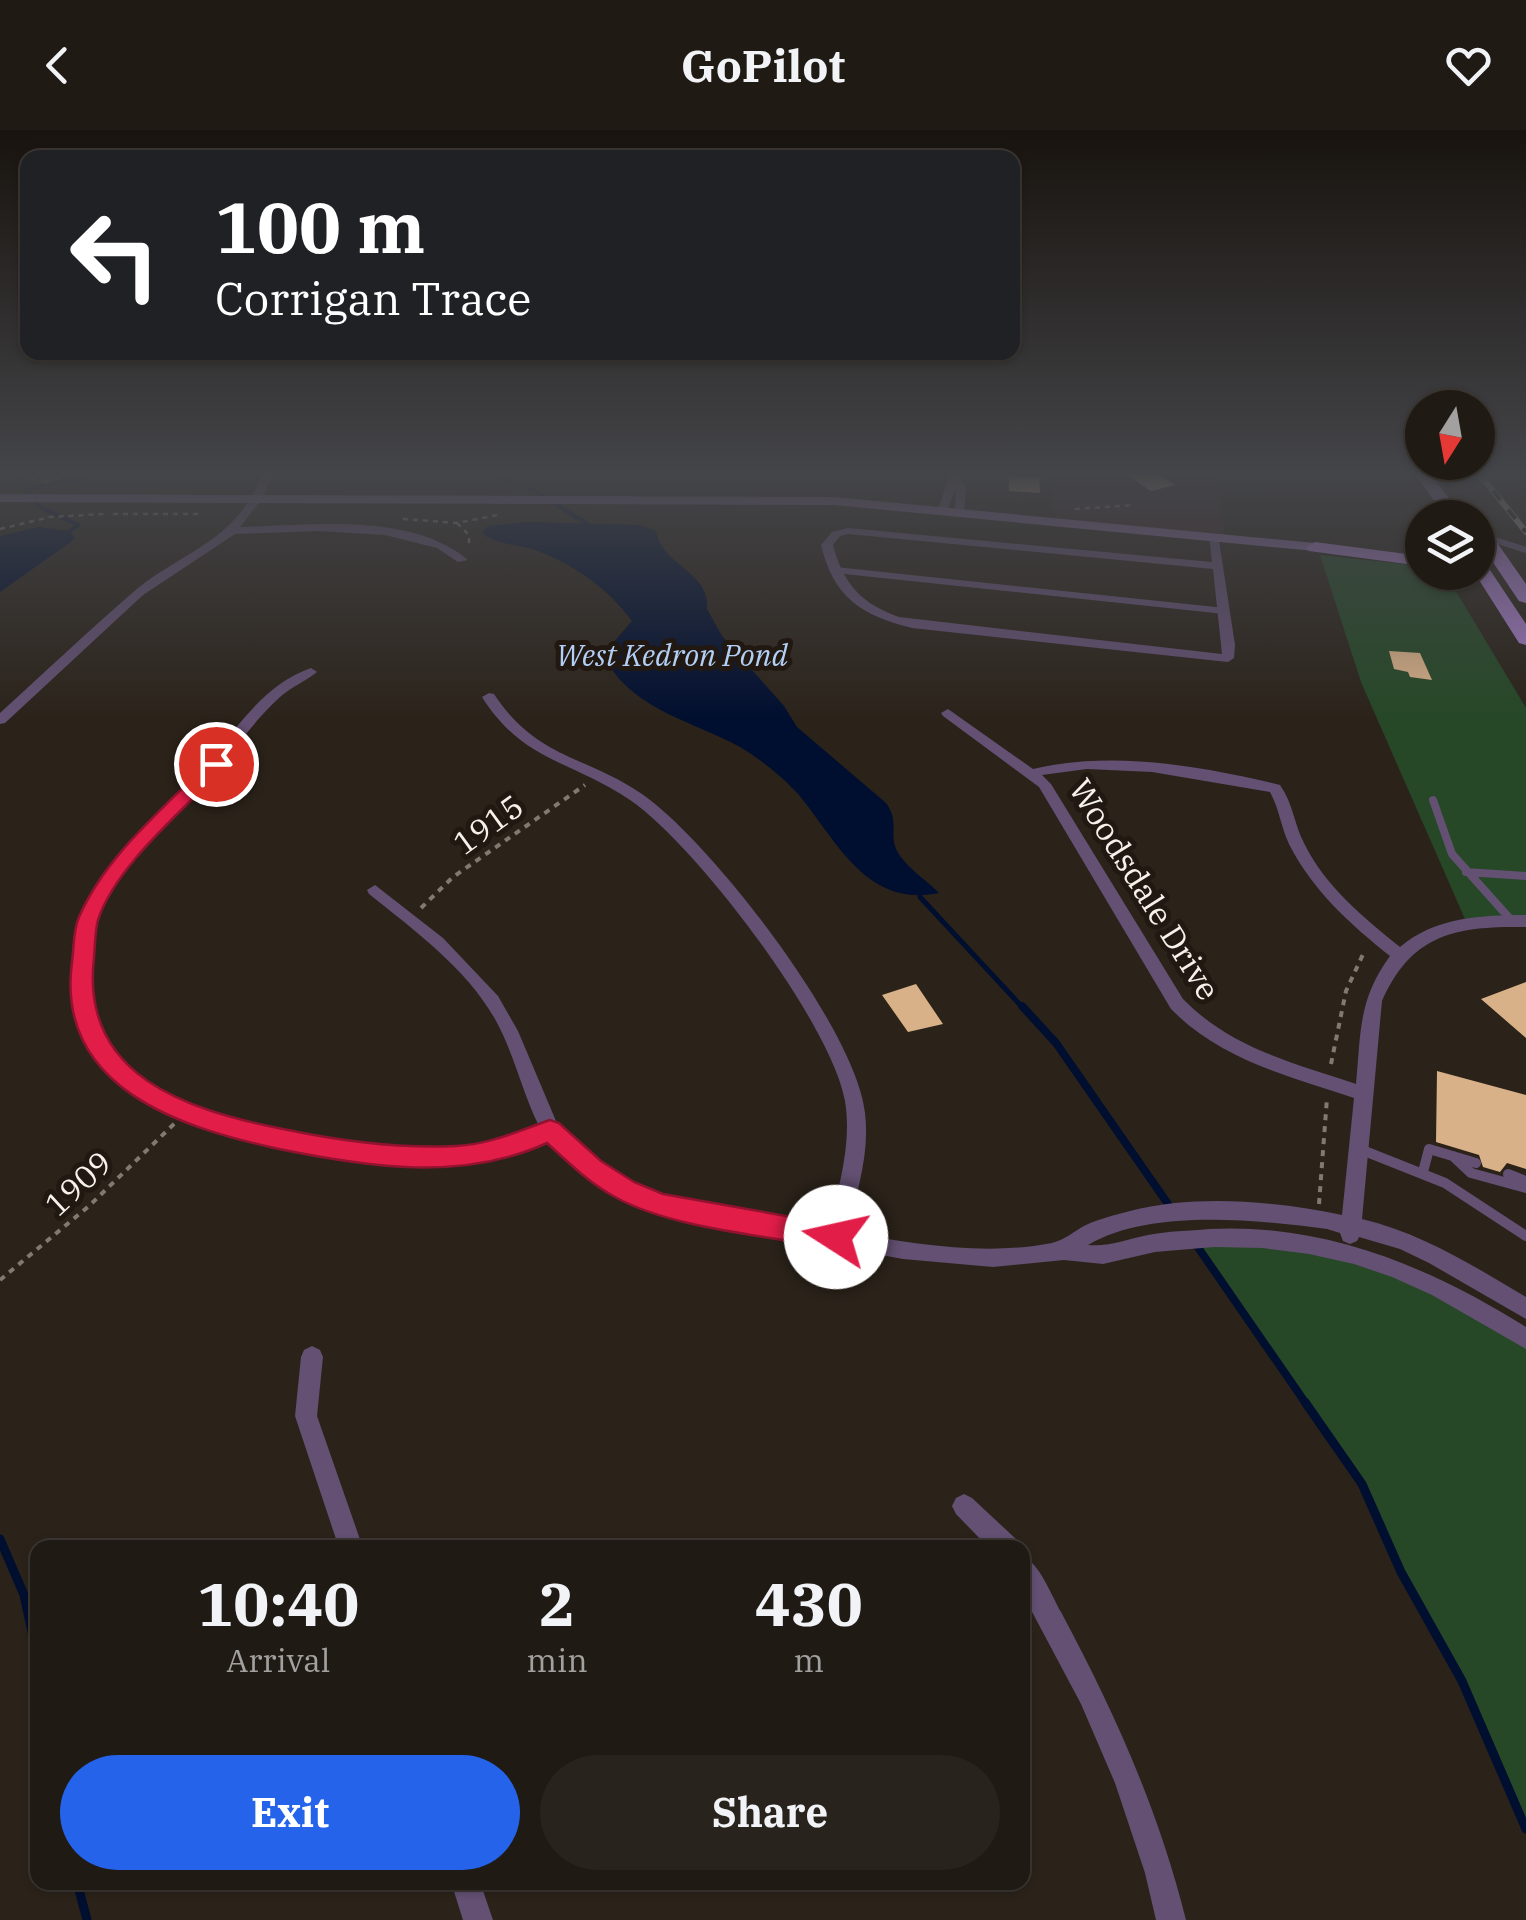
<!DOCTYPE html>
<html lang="en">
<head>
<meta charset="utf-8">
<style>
	body { margin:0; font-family:"IBM Plex Serif",serif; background:#28231d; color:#f1f3f6; height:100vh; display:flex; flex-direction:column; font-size:38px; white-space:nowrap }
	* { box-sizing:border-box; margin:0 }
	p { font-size:32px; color:#a2a1a0 }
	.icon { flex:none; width:55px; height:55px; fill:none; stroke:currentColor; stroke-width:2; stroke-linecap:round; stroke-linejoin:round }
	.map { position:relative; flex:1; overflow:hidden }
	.drawer { position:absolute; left:30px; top:1410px; width:1000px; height:350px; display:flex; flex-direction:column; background:#201a14; border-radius:20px; box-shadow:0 2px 8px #0004,0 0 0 2px #3d3834 }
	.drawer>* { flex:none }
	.guide { position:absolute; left:20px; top:20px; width:1000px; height:210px; border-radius:20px; box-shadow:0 2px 8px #0004,0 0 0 2px #3d3834; background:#202124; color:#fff; overflow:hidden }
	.needle { width:65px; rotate:191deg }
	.fabs { position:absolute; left:1405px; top:260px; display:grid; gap:20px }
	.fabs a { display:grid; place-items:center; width:90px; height:90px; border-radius:50%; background:#201a14; box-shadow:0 2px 8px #0004,0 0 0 2px #3d3834; font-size:50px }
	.pin { position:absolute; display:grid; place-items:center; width:85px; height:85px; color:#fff; margin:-42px; border:5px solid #fff; border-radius:50%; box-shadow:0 2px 10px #0007 }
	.me { position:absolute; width:110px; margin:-55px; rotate:280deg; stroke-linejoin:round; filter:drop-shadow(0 0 8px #0008) }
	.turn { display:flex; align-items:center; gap:35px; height:210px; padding:0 30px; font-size:45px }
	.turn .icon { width:130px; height:130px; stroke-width:2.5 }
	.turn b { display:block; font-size:70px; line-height:85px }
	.eta { display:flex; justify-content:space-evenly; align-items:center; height:170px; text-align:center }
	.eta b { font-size:60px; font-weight:700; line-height:70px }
	.action { display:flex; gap:20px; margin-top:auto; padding:20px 30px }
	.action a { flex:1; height:115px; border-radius:60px; background:#2563eb; color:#fff; font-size:40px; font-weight:700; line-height:115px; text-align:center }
	.action a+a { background:#28231d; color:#f1f3f6 }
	header { display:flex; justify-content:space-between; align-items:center; height:130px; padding:0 30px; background:#201a14; font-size:45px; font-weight:700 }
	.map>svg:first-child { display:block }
	.commercial { fill:#392624 }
	.green { fill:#264827 }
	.water { fill:#000e2f }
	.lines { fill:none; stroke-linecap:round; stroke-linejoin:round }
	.stream-far3 { stroke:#000e2f; stroke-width:4 }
	.stream-far2 { stroke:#000e2f; stroke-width:5 }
	.stream-far1 { stroke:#000e2f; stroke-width:8 }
	.stream { stroke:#000e2f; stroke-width:9 }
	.building { fill:#d9b188 }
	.path-far1 { stroke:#817a72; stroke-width:2.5; stroke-dasharray:5 5; stroke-linecap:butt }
	.path { stroke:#817a72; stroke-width:4; stroke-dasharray:6 6; stroke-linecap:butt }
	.lane-far2 { stroke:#635073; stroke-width:6 }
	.lane-far1 { stroke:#635073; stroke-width:8 }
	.lane { stroke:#635073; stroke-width:10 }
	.street { fill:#635073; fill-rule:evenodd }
	.secondary { fill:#86689f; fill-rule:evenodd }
	.primary { fill:#a17ac2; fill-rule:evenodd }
	.rail-casing { stroke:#969089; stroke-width:6 }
	.rail { stroke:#211911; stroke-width:4; stroke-dasharray:12; stroke-linecap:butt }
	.route { fill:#e11d48; stroke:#92132f; stroke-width:2.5 }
	.labels { text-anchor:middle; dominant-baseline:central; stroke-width:10; stroke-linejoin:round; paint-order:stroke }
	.far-water-label { font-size:30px; font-style:italic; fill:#b4cff6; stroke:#211911 }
	.street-label { font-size:32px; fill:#f6f1eb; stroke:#211911 }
</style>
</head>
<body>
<header><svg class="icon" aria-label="back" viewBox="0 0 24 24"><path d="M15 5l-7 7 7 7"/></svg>GoPilot<svg class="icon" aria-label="heart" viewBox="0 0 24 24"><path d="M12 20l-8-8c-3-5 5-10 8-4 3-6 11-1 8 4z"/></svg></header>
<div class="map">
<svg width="1526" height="1790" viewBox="0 0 1526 1790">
	<rect width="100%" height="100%" fill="#2b231a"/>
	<path class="commercial" d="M1049,342H1215L1225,407L1056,390Z"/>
	<path class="green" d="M1320,425L1412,435L1422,437V442L1445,443L1526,578V793L1465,789L1361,552Z
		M1189,1109L1317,1113L1526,1206V1699L1440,1513L1350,1336Z"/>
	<path class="water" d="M526,392L640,395L656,401C661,435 711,442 707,479L722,506L784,576L797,597L886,673C897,688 892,695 894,712C897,732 926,749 939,763C866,778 837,711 799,665C783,647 760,629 740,617C693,591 636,581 607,532L612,514L632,491C608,458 573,434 535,420C516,414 497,415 481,403L488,396Z
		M39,397L70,401L75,409L0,462V406Z"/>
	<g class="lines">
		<path class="stream-far3" d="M487,342L535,361L589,395
			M70,401L78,395L38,376L26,359L83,348L92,342"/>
		<path class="stream-far2" d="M920,767L1024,879"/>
		<path class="stream-far1" d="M1022,876L1056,913L1168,1074
			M1197,1116L1307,1275"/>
		<path class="stream" d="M1305,1272L1362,1354L1401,1442L1462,1551L1526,1699
			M0,1409L24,1465L38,1529
			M77,1752L87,1790"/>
	</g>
	<path class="building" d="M1123,342H1155L1175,355L1151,361Z
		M1009,346L1039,348L1040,363L1009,361Z
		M1389,521L1420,523L1432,550L1410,547L1408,542L1394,539Z
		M1526,852V908L1481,869Z
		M916,854L943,894L908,902L882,865Z
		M1437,941L1526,965V1039L1507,1033L1500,1042L1483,1037L1479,1025L1436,1012Z"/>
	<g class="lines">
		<path class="path-far1" d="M13,342L48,353
			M45,352L79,342
			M1075,379L1135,375
			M113,384H199
			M403,389L457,393L497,385
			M457,393L469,405V417
			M0,399L50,387L104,384"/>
		<path class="path" d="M421,778L453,747L585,655
			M1331,934L1346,861L1365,820
			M1319,1074L1327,968
			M0,1150L89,1076L175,993"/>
		<path class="lane-far2" d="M1485,407L1526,420
			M835,440L1225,481"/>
		<path class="lane-far1" d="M1433,670L1452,724L1512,791
			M1466,742L1526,746"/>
		<path class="lane" d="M1357,1018L1445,1053L1526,1106
			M1453,1026L1471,1043L1526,1058
			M1423,1042L1429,1019L1476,1033
			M1508,1044L1526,1051"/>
		<path class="street" d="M263,342H273L264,366L240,397C309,395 413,382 468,430L458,432L437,418L385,405L320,401L235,404L143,465L5,593L0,594V583C44,543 86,503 131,464C183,419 235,415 263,342Z
			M951,342H961L959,349L966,357L964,383L955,381L956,358L947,381L938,379Z
			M848,398L1212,432L1209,406L1218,404L1235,515L1234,528L1228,532L912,498C861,485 834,468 821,415L832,402ZM848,404L1213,439L1222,524L899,487C862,474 843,454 833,415L840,406Z
			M311,538L317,542C306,551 291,557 280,567C250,594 228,630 201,660C171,694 133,721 109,761C97,781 94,802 90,826C70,953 218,993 315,1008C388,1020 472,1030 539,996C522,962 514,923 495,889C466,838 414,800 369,764L367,760L375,755L443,808L498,866L518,901L556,991C615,1073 736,1082 828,1099C839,1057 852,1014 845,971C831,893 696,715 630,670C573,631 523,632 482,567L489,563L494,564C537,629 585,625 642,664C711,712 856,899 865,983C870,1023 857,1063 847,1102C914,1114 985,1126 1052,1113C1065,1110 1074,1101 1086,1095C1099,1089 1115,1085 1130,1081C1196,1064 1276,1071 1342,1085L1354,968C1288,946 1221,930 1171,879L1039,657L943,586L941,583L948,579L1033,639C1112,620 1202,636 1280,655C1293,673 1294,694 1304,713C1324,755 1364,788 1400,817C1435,787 1482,785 1526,785V797C1457,796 1412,803 1382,871L1362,1089C1421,1103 1474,1136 1526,1167V1189L1429,1133L1400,1119L1359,1107L1357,1111L1350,1114L1343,1111L1340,1103L1327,1099C1258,1090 1150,1078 1088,1115C1109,1117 1128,1109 1148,1105C1168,1101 1189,1101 1209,1099C1325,1093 1430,1137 1526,1197V1219L1432,1165L1392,1147L1354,1134L1309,1124L1263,1118L1214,1117L1155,1122L1103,1134L1064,1130L993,1137L903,1129L662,1084L593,1050L564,1028L548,1010C447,1062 169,1024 98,930C69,890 66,839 79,792C95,736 148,698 187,658C226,617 255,557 311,538ZM1087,639L1152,642L1270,662C1279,678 1281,697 1289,714C1312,760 1351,795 1390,826C1358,870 1361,902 1356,954C1293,933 1231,918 1183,869L1051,654L1042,645Z
			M312,1216L320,1220L323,1227L317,1286L363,1418H339L295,1286L301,1227L304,1220Z
			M964,1364L972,1368L1016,1409L1019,1418H989L956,1384L952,1376L956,1368Z
			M1022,1426C1040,1433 1051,1465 1061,1482C1114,1581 1159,1681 1186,1790H1156L1145,1743L1115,1653L1081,1574L1022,1463Z
			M451,1752H480L493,1790H463Z"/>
		<path class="secondary" d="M0,364L834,367L1315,413L1322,417L1315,421L834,375L0,372Z"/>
		<path class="primary" d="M1413,342H1429L1464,388H1447Z
			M1478,393L1484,394L1526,454V473L1519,471L1478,410Z
			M1315,412L1422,426V436L1309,421L1306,417Z
			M1478,430L1484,431L1526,494V515L1519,513L1474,442H1478Z"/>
		<defs>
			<path id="rail" d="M1478,342L1526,402"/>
		</defs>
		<use href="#rail" class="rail-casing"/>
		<use href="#rail" class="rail"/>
	</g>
	<linearGradient id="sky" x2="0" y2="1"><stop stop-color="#18130e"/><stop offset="0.58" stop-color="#444549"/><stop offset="1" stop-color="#444549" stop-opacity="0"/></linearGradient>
	<rect width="1526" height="592" fill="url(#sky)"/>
	<path class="route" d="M216,629L225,634L223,638C184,680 116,735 98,790C95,801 95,816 94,828C80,947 188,980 283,999C340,1011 397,1019 456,1016C491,1014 518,1001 550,990L559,993L601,1031L634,1052L663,1064L836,1095L846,1099L849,1107L846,1115L836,1119C771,1106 672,1099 615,1067C589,1053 569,1033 547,1013C462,1052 367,1037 279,1019C181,998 55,958 72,832C74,818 73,800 79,787C106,725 163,679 210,631Z"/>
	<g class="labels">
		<g class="far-water-label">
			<text x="672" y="524">West Kedron Pond</text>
		</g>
		<g class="street-label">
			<text transform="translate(488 694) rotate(-36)">1915</text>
			<text transform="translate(1145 759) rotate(58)">Woodsdale Drive</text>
			<text transform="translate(78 1053) rotate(-43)">1909</text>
		</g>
	</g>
</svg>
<div class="fabs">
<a><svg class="needle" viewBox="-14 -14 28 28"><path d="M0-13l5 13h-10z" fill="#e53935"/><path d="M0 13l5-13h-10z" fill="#a2a1a0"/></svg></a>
<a><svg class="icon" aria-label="layers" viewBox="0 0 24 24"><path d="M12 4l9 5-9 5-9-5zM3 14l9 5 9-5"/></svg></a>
</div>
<div class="pin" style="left:216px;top:634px;background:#d93025"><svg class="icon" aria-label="arrive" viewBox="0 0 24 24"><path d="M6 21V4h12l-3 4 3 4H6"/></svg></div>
<svg class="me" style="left:836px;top:1107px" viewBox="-20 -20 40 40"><circle r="19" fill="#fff"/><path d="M0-13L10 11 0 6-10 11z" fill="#e11d48"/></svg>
<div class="guide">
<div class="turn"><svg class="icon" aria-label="left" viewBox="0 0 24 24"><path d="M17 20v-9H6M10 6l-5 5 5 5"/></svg><div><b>100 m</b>Corrigan Trace</div></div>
</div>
<section class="drawer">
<div class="eta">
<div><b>10:40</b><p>Arrival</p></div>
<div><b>2</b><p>min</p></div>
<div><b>430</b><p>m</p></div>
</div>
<div class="action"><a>Exit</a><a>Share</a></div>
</section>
</div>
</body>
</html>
